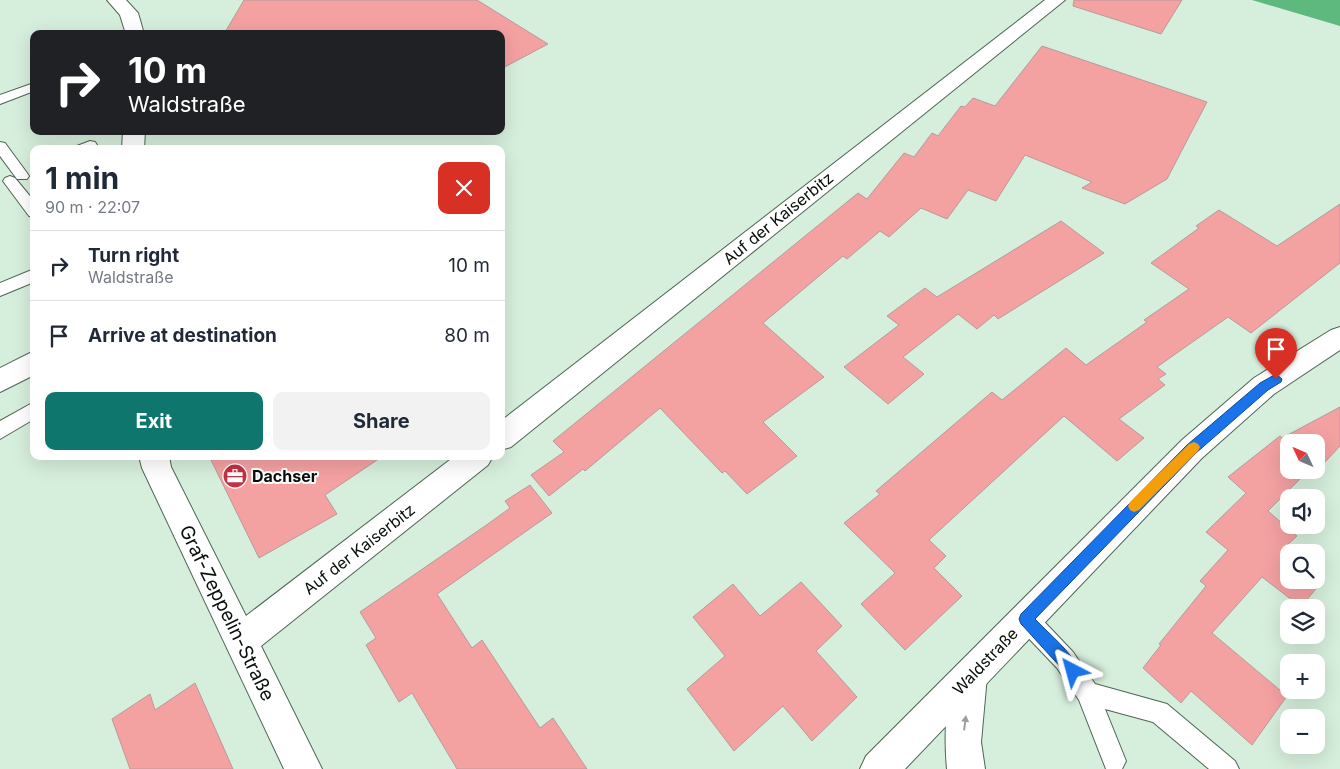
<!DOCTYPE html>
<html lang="en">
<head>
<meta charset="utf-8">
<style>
	body { margin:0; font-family:Inter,sans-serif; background:#f2f2f3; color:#1f2937; height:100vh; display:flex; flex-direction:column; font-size:19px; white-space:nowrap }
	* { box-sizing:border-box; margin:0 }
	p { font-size:16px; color:#747a83 }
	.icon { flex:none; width:28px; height:28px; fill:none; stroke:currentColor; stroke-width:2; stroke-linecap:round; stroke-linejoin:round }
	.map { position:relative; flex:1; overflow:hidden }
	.panel { position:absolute; left:30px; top:145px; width:475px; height:315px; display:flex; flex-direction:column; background:#fff; border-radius:10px; box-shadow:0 5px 20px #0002 }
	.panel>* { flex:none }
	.banner { position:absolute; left:30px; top:30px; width:475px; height:105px; border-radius:10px; box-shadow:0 5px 20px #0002; background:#202124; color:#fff; overflow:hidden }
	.needle { width:32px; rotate:314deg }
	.controls { position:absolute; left:1280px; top:434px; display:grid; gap:10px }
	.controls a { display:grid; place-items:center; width:45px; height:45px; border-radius:10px; background:#fff; box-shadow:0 5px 20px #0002; font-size:25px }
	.pin { position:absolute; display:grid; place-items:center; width:42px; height:42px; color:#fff; margin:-51px -21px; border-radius:50% 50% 50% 0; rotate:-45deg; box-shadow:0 0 5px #0007 }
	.pin .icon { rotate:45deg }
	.me { position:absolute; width:55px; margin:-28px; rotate:321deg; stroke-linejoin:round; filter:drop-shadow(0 0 4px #0008) }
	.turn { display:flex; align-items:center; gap:18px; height:105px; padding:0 15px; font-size:22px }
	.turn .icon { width:65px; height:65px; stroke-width:2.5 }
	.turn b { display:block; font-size:35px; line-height:42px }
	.round { display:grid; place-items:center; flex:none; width:52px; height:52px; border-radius:10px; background:#f2f2f3 }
	.overview { display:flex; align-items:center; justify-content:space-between; height:85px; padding:0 15px }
	h1 { font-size:30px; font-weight:700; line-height:38px }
	.primary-button { display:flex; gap:10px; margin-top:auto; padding:10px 15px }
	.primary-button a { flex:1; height:58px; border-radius:10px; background:#0f766e; color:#fff; font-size:20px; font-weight:700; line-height:58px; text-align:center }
	.primary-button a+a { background:#f2f2f3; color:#1f2937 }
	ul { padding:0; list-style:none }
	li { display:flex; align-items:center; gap:15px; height:70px; padding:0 15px; border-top:1px solid #e0e1e3 }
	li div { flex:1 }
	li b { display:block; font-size:19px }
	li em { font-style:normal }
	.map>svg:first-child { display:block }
	.forest { fill:#5eb97e }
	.building { fill:#f4a1a2; stroke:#b89a99; fill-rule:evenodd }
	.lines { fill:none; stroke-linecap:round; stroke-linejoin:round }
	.service-casing { stroke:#4f6455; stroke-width:2 }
	.minor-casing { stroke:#4f6455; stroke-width:2 }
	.secondary-casing { stroke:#4f6455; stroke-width:2 }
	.service { fill:#fff; fill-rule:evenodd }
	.minor { fill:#fff; fill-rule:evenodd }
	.secondary { fill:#fff; fill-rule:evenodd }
	.oneway { fill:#9c9f9d }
	.route { fill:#1a73e8; stroke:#114b97 }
	.slow { fill:#f59e0b }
	.labels { text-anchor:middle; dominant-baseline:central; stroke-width:4; stroke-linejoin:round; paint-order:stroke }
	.street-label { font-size:16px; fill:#070f09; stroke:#fff }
	.poi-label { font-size:16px; font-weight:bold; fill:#070f09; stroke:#fff; text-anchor:start }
	.near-street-label { font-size:19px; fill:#070f09; stroke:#fff }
</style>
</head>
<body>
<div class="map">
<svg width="1340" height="769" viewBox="0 0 1340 769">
	<rect width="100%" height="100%" fill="#d6eedc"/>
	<path class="forest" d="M1252,0H1340V26Z"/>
	<path class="building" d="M244,0H477L548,44L501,69V34H224Z
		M1074,0H1182L1161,34L1073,6Z
		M1042,46L1207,102L1167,179L1125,204L1082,188L1092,182L1025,155L996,201L968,190L947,219L921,208L889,237L880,231L847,259L843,256L763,323L824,377L763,422L797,456L747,494L725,471L722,473L660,408L585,471L583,469L549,496L531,475L564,452L553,441L858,193L867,199L904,153L914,157L932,133L938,136L961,106L965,107L973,98L995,106Z
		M1340,204V263L1251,333L1228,317L1157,367L1166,374L1158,379L1165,385L1119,419L1144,438L1117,461L1064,416L929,540L946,556L934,568L962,596L905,650L861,604L895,573L844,523L880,494L876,491L992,392L1002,400L1066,348L1086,365L1147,322L1144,320L1189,289L1151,263L1199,228L1196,226L1219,210L1277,246Z
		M1061,221L1104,253L998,319L994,315L977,329L958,314L903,357L924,374L888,404L844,367L899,325L887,316L925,288L937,297Z
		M1340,407V446L1311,477L1306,473L1268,511L1297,536L1284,548L1289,552V580H1316V573L1324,579L1301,607L1262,577L1212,633L1287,696L1252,745L1191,691L1181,703L1143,668L1161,645L1159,644L1206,586L1200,581L1228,550L1206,532L1246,493L1228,477L1280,436L1282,438ZM1289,442H1316V470H1289Z
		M209,456H383L325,495L337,514L259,558Z
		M530,485L552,513L437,594L472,648L482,640L540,728L553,718L587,769H457L412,693L399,702L366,645L376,638L360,612L485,526L510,508L505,501Z
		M801,582L842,626L816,651L857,697L812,741L783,706L734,751L687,689L725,656L693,617L733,584L760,616Z
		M195,683L233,769H130L112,719L150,694L155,710Z"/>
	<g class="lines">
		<defs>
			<path id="service" d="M31,84L34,85V91L0,104V95Z
				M90,141L95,142L97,145L95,148L75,149L77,146Z
				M0,142L5,143L27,173L29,176L27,179H17L0,156Z
				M10,176L15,178L34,201V217L29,216L3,181L5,178Z
				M34,269V282L0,296V283Z
				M34,402V419L0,439V421Z
				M1026,608L1034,611L1073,652L1095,684L1167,704L1235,761L1239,769H1209L1153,722L1105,709L1126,761L1122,769H1106L1079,700L1057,668L1018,627L1015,619L1018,611Z"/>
			<path id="minor" d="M107,0H126L138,13L144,34H126L120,15Z
				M1045,0H1065L511,447L501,450V421Z
				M123,131H145L144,149H122Z
				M34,351V375L0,392V368Z
				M139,456H169L171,467L246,616L455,456H493L488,465L261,646L322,769H284L142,468Z
				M970,659L982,664L987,676L981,742L985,769H947C944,737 945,694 958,664Z"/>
			<path id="secondary" d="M1340,327V350L1274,394L1202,458L905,769H860L866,756L1182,440L1254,378L1331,330Z"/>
		</defs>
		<use href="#service" class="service-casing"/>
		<use href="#minor" class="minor-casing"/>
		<use href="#secondary" class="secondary-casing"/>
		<use href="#service" class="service"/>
		<use href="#minor" class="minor"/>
		<use href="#secondary" class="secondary"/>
	</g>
	<defs><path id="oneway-solid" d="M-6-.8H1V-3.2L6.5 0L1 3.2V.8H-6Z" transform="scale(1.25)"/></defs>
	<use class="oneway" href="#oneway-solid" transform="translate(965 723) rotate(-83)"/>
	<path class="route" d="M1276,374L1282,379L1281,382L1268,390L1196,453L1035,619C1050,635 1071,651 1080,671L1078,676L1073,678C1066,675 1030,633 1021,624L1019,619L1021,614L1187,445L1260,383Z"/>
	<path class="slow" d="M1194,442L1198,444L1200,447L1198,451L1139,510L1134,512L1130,510L1128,506L1130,502L1189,444Z"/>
	<defs>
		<symbol id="office-disc" viewBox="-11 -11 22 22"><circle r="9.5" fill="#c23244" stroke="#fff"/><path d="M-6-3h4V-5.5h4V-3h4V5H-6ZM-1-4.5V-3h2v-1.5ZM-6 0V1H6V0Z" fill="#fff"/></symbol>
	</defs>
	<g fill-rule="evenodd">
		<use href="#office-disc" x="221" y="462" width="28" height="28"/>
	</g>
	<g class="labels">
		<g class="street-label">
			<text transform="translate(778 218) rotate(-39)">Auf der Kaiserbitz</text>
			<text transform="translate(359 549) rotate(-38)">Auf der Kaiserbitz</text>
			<text transform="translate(985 661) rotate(-46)">Waldstraße</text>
		</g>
		<g class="poi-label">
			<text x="252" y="476">Dachser</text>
		</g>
		<g class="near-street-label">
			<text transform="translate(227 613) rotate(64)">Graf-Zeppelin-Straße</text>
		</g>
	</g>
</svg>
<div class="controls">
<a><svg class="needle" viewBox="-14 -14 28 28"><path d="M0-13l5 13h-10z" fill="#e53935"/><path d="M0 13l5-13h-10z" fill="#747a83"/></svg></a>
<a><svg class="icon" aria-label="sound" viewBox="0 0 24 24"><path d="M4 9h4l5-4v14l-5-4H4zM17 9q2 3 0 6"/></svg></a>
<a><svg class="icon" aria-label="search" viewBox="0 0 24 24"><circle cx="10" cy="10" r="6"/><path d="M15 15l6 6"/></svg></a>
<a><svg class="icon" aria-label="layers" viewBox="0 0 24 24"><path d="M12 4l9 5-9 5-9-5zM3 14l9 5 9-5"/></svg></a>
<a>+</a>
<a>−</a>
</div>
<div class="pin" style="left:1276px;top:379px;background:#d93025"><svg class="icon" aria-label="arrive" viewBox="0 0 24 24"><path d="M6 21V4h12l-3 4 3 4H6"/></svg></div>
<svg class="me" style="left:1073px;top:671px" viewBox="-20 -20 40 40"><path d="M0-17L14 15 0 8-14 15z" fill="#1a73e8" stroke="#fff" stroke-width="4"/></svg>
<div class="banner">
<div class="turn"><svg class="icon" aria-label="right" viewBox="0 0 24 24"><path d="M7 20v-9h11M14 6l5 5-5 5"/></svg><div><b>10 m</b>Waldstraße</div></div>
</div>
<section class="panel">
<div class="overview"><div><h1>1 min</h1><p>90 m · 22:07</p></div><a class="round" style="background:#d93025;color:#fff"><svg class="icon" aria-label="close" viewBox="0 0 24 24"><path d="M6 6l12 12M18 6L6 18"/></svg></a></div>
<ul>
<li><svg class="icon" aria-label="right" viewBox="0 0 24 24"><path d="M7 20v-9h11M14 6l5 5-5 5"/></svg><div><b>Turn right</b><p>Waldstraße</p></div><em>10 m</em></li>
<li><svg class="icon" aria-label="arrive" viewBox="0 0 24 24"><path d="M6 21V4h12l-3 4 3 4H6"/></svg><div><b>Arrive at destination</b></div><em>80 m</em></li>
</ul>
<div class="primary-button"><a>Exit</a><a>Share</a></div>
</section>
</div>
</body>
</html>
